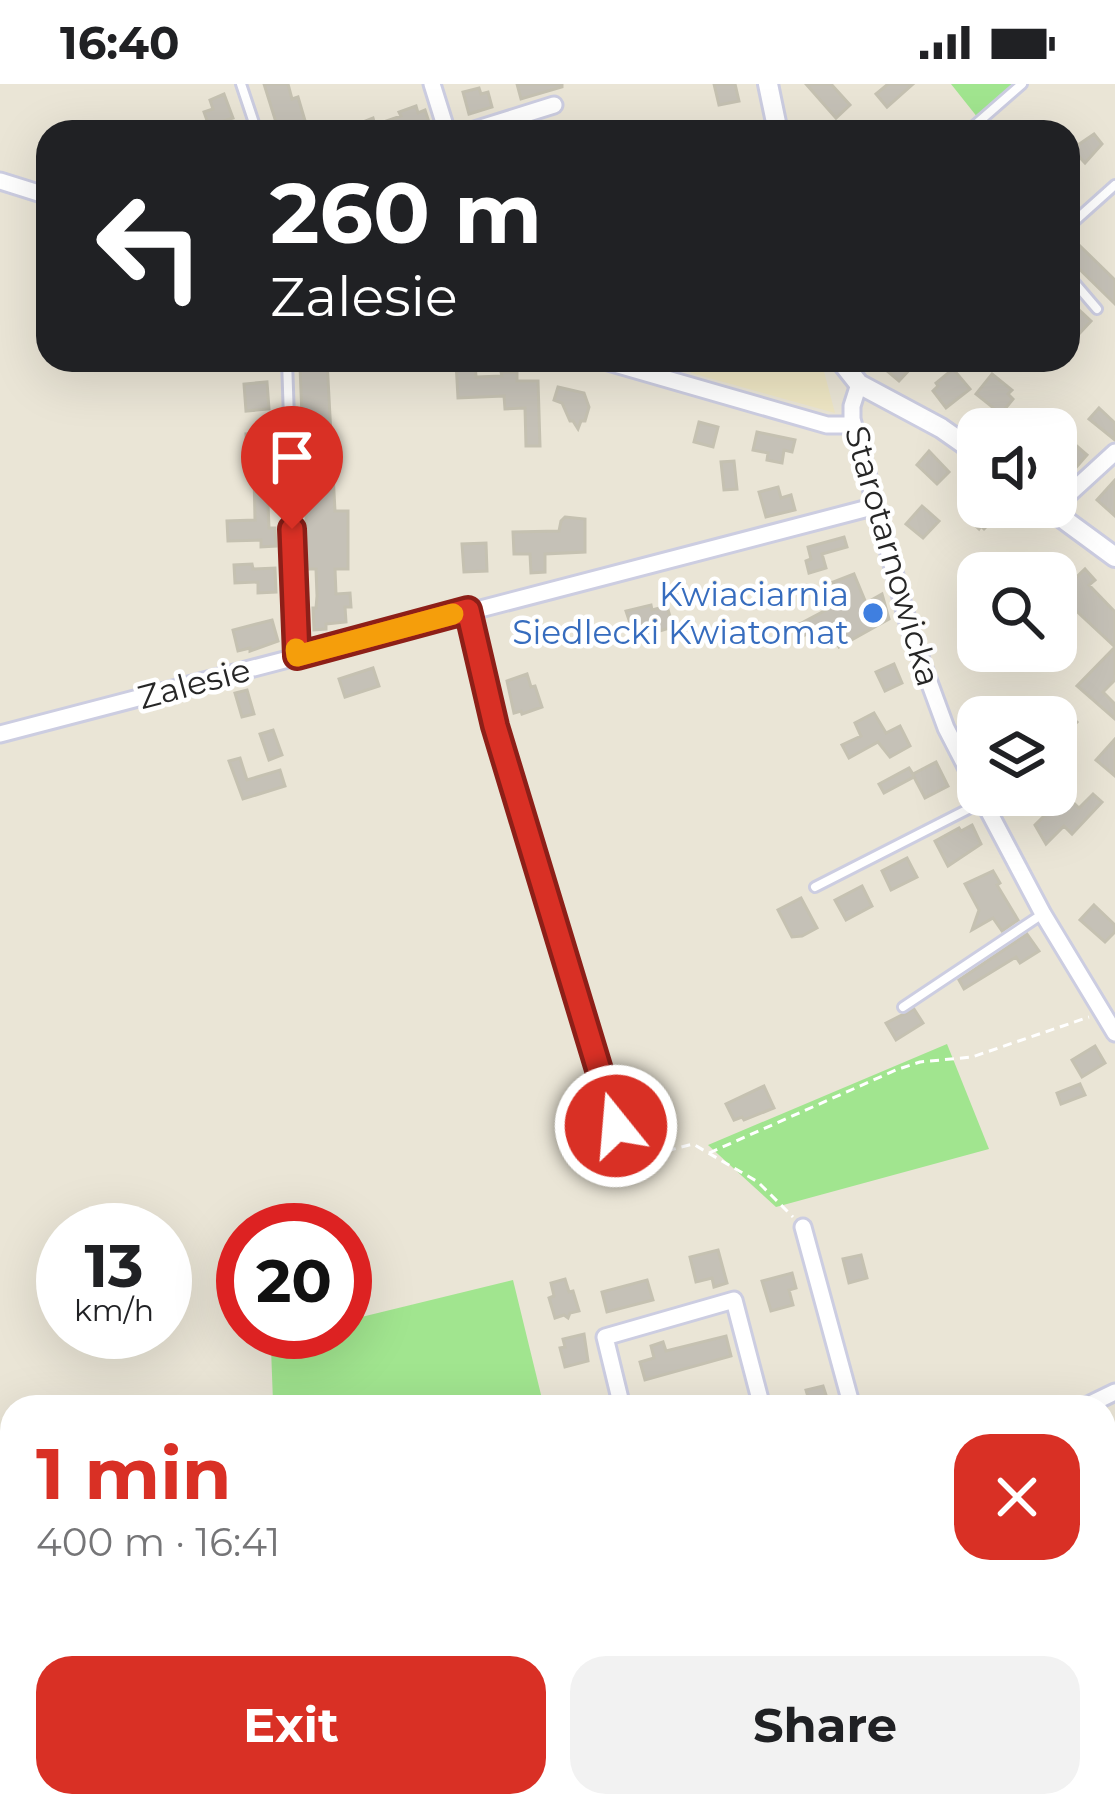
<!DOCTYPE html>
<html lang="en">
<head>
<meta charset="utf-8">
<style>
	body { margin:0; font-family:Montserrat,sans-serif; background:#f2f2f2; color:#202124; height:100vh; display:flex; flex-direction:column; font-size:45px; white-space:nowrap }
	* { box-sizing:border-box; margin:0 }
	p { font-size:39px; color:#757577 }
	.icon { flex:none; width:66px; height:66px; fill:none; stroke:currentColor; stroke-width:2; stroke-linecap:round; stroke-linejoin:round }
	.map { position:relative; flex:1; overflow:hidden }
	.drawer { position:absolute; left:0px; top:1311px; width:1116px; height:423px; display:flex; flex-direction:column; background:#fff; border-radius:36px 36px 0 0; box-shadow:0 12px 48px #0002 }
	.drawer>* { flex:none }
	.top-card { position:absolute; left:36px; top:36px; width:1044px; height:252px; border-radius:36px; box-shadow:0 12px 48px #0002; background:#202124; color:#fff; overflow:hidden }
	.fabs { position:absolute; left:957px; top:324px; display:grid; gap:24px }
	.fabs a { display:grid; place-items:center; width:120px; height:120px; border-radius:24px; background:#fff; box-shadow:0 12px 48px #0002; font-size:60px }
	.speed { position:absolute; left:36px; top:1119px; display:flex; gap:24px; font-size:60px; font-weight:700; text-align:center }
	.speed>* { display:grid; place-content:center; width:156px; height:156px; border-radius:50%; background:#fff; box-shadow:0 12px 48px #0002; line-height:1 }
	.speed small { font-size:30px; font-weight:400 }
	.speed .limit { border:18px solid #d22; background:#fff; color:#111 }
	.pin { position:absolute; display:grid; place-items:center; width:102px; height:102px; color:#fff; margin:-123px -51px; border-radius:50% 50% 50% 0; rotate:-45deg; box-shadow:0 0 12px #0007 }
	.pin .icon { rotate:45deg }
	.me { position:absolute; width:132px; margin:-66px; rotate:343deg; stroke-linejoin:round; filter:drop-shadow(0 0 9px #0008) }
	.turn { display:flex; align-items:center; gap:42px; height:252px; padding:0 36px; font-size:54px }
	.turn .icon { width:156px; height:156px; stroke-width:2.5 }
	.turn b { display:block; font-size:84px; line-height:102px }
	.round { display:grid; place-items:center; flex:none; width:126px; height:126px; border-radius:36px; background:#f2f2f2 }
	.overview { display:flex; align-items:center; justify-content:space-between; height:204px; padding:0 36px }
	h1 { font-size:72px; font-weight:700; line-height:90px; color:#d93025 }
	.cta { display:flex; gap:24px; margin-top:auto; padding:24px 36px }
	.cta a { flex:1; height:138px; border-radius:36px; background:#d93025; color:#fff; font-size:48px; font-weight:700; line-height:138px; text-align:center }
	.cta a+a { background:#f2f2f2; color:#202124 }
	.status { display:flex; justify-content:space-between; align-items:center; height:84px; padding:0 60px; background:#fff; direction:ltr }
	.status svg { height:33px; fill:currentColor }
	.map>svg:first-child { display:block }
	.industrial { fill:#dcd8e2 }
	.education { fill:#eee6c4 }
	.green { fill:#a1e58f }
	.building { fill:#c5c1b7; stroke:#c5c1b1; stroke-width:3 }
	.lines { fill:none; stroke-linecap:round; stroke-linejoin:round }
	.service-casing { stroke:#cccde1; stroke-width:14 }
	.minor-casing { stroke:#cccde1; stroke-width:21 }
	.tertiary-casing { stroke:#cccde1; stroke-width:24 }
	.path { stroke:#fff; stroke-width:3; stroke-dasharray:9 6; stroke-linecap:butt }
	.service { stroke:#fff; stroke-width:8 }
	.minor { stroke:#fff; stroke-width:15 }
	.tertiary { stroke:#fff; stroke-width:18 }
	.route-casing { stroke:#8d1f18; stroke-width:30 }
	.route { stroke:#d93025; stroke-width:21 }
	.slow { stroke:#f59e0b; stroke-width:21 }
	.shop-dot { fill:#3f7fe0; stroke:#fff; stroke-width:4.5 }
	.labels { text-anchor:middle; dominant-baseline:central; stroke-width:9; stroke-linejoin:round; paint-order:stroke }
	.street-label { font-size:33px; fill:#262626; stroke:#fff }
	.shop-label { font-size:33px; fill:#366cbe; stroke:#fff; text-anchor:end }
</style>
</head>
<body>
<div class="status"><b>16:40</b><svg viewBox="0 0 49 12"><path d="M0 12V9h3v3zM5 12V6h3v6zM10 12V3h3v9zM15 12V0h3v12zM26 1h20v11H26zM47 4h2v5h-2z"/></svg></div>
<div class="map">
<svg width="1115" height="1732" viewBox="0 0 1115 1732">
	<rect width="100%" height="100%" fill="#eae5d6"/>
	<path class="industrial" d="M34,1722H137L139,1732H36Z"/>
	<path class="education" d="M688,276H821L835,329L691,289Z"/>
	<path class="green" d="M951,0H1012L978,34Z
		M947,960L989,1065L776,1123L708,1061Z
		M513,1196L544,1323H245L273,1318L271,1264L307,1248H345V1237Z
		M1115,1543V1672L1104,1647V1548Z
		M147,1722H646L613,1732H150Z"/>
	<path class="building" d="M264,0H288L292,15L298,13L306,40L279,48Z
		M517,0H562V3L521,15Z
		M714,0H735L739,17L719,21Z
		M806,0H831L850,21L836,34Z
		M888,0H913L887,23L876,10Z
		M479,4L481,10L488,8L492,23L469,30L463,8Z
		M224,10L233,34L209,42L204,28L213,25L210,16Z
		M416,22L418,29L425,26L430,41L409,48H338L373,34L375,41L401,32L399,28Z
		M1094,50L1102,60L1085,79L1072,65Z
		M1079,161L1115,196V220L1068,174Z
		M1075,222L1091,237L1077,252L1068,243V230Z
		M302,276H327L335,427H348V485H335L336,510L350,509L351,523H345L346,538L326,540V545L314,546L313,524H316L317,512L316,485H308L300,282H302Z
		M886,276H905L912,283L899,297L886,286Z
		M475,277L476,293L502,292L501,288H517V297H538L540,362H526L525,324L505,325L504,312L458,314L456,278Z
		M953,285L970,305L946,324L933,307L938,302L936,299Z
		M992,290L1012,306L1008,310L1013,315L1001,330L976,310Z
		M267,298L269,325L246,327L244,300Z
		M558,303L584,309L589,323L585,337H581L578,345L573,337H570L562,319L554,316Z
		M1099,324L1115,339V356L1089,335Z
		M699,338L718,343L713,363L694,358Z
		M1056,344L1087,371L1073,387L1056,373Z
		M757,348L795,356L792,368L784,366L782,379L767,376L768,369L753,366Z
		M268,349L269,366L247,367L246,350Z
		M929,367L949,388L937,400L917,381Z
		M734,377L737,405L724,406L721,378Z
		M254,388H267L271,419H268L269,444H275L276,462L261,463V456L228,457L227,437L255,436Z
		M1115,396V432L1097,416Z
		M778,403L781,414L791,411L795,426L766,433L759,408Z
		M922,422L939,437L923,454L906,440Z
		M976,423H993L1000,429L984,445L981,442L979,445L966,433Z
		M565,433L585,435V468L545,470V488L531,489L530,470H514L513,448L559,447L561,437Z
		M844,453L847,463L822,470L826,484L809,489L806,477L811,475L808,463Z
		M486,459L487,487L464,488L462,460Z
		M252,480L253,485L275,484L276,508L258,509V498L235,499L234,481Z
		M1085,485L1095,496L1089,501L1115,528V596L1103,608L1115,620V635L1077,602L1115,563L1069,520L1075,515L1065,504Z
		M854,490L866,519L882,510L889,535L839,563L827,540L803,552L798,541L841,518L833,498Z
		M651,521L652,526L667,522L673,543L656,548L657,552L647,555L642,546L633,548L626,527Z
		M272,536L278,557L250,567V564L238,567L233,546Z
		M894,580L902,599L885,607L876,588Z
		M373,584L379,602L345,613L339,595Z
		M527,590L531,603L535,602L542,623L522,630L521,627L514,629L507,597Z
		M247,606L254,630L242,633L235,609Z
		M1056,619L1077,638L1063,653L1056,647Z
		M874,629L886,649L900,642L910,662L890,673L878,658L849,674L842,661L861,652L855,639Z
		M273,646L282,671L269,676L260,650Z
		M1115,655V692L1096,676Z
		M240,674L247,696L280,686L285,702L243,715L229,677Z
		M936,678L948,702L925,714L914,693L884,709L879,700L909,684L913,690Z
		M1058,704L1079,724L1093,710L1102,718L1072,750L1064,742L1046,760L1035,741L1056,720L1049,713L1056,711Z
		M972,741L981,760L948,782L935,757L959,744L961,747Z
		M907,774L917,793L891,806L882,787Z
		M993,787L1000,799L997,801L1018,836L1002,847L993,834L972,846L979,826L965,800Z
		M862,802L872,822L846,836L835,816Z
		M801,814L817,844L802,852L792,853L778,826Z
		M1094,821L1115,841V848L1105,858L1080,836Z
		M1027,850L1039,867L1020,879L1016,873L964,905L959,896Z
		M914,925L923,939L896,956L886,939Z
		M1095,962L1105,979L1082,993L1072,976Z
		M1080,1000L1085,1011L1061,1020L1057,1009Z
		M764,1002L774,1024L744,1036L742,1033L734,1036L726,1020Z
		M718,1166L727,1199L714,1203L712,1194L696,1198L690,1173Z
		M861,1171L867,1194L849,1199L843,1175Z
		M792,1189L796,1204L789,1206L793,1221L771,1227L762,1197Z
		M565,1195L569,1208L573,1207L579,1227L570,1229L568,1234L564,1231L555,1234L549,1214L554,1212L551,1199Z
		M647,1196L653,1216L607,1228L602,1208Z
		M584,1250L588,1277L565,1283L560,1264L565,1263L563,1255Z
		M726,1252L731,1272L645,1296L640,1278L654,1274L651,1262L663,1258L666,1267Z
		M823,1302L830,1323H811L806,1306Z
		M1104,1449L1115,1473V1500L1104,1505Z"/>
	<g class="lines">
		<defs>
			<path id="service" d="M241,0L257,48
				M967,48L1022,0
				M1068,143L1115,101
				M1068,191L1097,225
				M287,276L297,570
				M468,528L495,642L616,1042
				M815,803L984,717
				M903,923L1041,831"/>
			<path id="minor" d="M432,0L447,48
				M468,48L554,21
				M0,97L48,112
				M601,276L827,341H853
				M859,300L852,322V335L910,546L946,644L978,706
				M1056,422L1115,368
				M0,650L876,422
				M980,711L1043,830L1115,949
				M803,1143L852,1323
				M622,1323L605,1253L734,1216L762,1323
				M1084,1323L1115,1308
				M1104,1540L1115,1535
				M880,1722L884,1732
				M978,1722L982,1732
				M651,1732L684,1722"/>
			<path id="tertiary" d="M768,0L778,48
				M840,276L859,300L941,344L978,370
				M1047,423L1115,473"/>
		</defs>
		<use href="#service" class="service-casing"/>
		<use href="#minor" class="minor-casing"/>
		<use href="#tertiary" class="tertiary-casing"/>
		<path class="path" d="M619,1050L627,1067L647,1072L693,1060L758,1098L793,1133
			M709,1069L896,986L920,978L972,973L1089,933
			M143,1722L146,1732
			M513,1722L516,1732"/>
		<use href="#service" class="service"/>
		<use href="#minor" class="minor"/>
		<use href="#tertiary" class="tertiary"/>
	</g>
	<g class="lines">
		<defs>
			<path id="route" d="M292,445L297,572L468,526L495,642L616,1042"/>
		</defs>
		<use href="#route" class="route-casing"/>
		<use href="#route" class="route"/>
		<path class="slow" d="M296,565L297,572L453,530"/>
	</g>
	<circle class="shop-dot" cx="873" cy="529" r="12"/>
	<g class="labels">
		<g class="street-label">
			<text transform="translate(893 472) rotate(74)">Starotarnowicka</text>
			<text transform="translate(194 599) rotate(-15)">Zalesie</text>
		</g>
		<g class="shop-label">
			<text x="849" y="510">Kwiaciarnia<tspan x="849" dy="38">Siedlecki Kwiatomat</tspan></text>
		</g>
	</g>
</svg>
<div class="fabs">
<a><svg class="icon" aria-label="sound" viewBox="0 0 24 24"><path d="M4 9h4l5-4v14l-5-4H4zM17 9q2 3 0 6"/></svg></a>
<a><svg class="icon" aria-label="search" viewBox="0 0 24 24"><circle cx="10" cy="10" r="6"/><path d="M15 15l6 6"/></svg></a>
<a><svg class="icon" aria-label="layers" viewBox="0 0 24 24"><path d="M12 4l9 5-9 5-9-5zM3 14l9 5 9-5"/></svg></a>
</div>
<div class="speed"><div>13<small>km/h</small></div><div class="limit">20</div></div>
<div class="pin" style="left:292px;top:445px;background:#d93025"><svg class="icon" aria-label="arrive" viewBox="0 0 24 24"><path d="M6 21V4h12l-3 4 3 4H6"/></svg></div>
<svg class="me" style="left:616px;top:1042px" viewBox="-20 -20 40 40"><circle r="17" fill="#d93025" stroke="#fff" stroke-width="3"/><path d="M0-11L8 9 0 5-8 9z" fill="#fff"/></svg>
<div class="top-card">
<div class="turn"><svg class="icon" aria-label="left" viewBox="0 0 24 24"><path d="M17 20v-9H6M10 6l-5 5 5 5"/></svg><div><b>260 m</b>Zalesie</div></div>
</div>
<section class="drawer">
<div class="overview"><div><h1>1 min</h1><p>400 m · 16:41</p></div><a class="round" style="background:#d93025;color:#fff"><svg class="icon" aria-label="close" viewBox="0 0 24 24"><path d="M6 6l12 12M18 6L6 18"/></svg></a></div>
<div class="cta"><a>Exit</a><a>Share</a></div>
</section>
</div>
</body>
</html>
